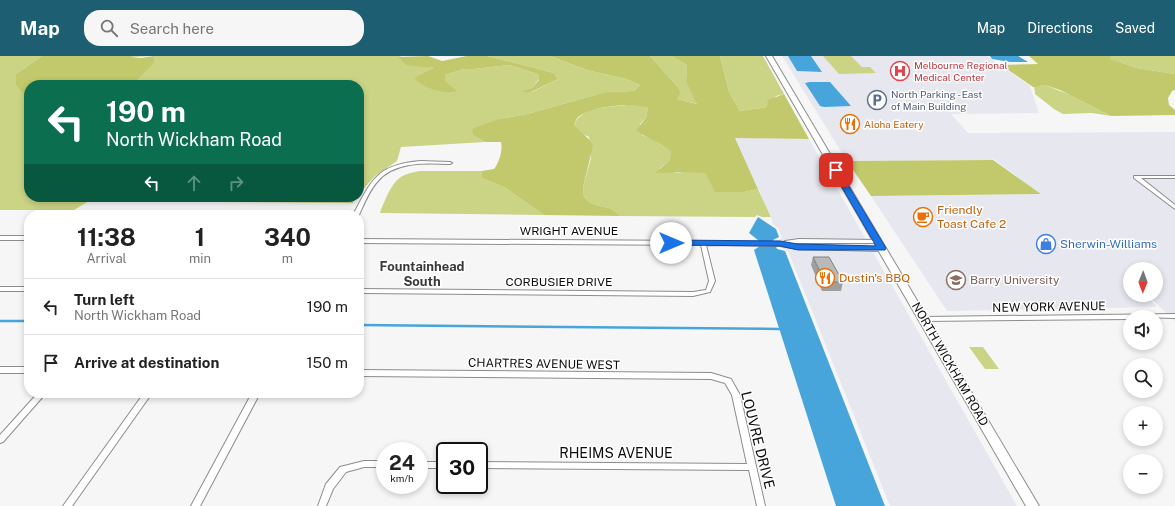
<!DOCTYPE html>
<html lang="en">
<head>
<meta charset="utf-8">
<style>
	body { margin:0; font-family:"Public Sans",sans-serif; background:#f6f6f6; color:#222; height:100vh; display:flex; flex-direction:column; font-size:15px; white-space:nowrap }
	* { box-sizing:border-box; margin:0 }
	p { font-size:13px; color:#767676 }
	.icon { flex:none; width:22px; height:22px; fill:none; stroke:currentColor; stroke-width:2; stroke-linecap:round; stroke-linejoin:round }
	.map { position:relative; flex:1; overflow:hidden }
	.details { position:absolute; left:24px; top:154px; width:340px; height:188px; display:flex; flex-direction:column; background:#fff; border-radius:16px; box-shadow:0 2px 6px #0003 }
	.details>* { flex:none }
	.hud { position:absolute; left:24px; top:24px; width:340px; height:122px; border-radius:16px; box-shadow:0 2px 6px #0003; background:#0b6e4f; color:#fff; overflow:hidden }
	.needle { width:26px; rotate:181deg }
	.controls { position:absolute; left:1123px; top:206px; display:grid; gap:8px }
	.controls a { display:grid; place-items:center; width:40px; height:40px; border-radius:50%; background:#fff; box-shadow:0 2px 6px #0003; font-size:20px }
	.speed { position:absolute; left:376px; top:386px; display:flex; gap:8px; font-size:20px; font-weight:700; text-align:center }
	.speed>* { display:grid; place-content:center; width:52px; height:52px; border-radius:50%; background:#fff; box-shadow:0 2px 6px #0003; line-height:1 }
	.speed small { font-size:10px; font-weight:400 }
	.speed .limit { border:2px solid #111; border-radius:6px; background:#fff; color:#111 }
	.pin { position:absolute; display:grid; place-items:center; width:34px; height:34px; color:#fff; margin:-17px; border-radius:8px; box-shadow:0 2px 6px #0006 }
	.me { position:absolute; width:44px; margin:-22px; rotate:90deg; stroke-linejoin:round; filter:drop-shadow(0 0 3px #0008) }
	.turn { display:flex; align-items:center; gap:14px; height:84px; padding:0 16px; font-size:18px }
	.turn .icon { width:52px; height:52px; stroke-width:2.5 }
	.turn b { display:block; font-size:28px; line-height:34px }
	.lanes { display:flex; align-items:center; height:38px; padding:0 16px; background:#0003; justify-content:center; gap:20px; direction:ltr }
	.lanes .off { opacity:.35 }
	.eta { display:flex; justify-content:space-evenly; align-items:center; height:68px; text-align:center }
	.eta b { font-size:24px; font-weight:700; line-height:28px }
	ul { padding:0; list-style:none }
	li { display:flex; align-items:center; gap:12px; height:56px; padding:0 16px; border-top:1px solid #e0e0e0 }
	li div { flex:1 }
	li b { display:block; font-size:15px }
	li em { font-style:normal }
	header { display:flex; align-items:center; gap:24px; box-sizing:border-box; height:56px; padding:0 20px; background:#1d5e73; color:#fff }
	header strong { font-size:19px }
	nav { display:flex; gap:22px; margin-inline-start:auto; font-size:14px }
	.search { width:280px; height:36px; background:#f6f6f6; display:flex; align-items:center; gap:10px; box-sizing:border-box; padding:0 14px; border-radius:16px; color:#767676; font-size:15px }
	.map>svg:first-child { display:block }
	.built { fill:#e7e8ef }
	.green { fill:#cbd384 }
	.forest { fill:#c1c96c }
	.water { fill:#47a5db }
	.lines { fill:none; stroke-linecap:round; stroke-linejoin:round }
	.stream { stroke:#47a5db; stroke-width:2.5 }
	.street-casing { stroke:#8c8c8d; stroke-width:2 }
	.secondary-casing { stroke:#8c8c8d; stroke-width:2 }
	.street { fill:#fff; fill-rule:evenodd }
	.secondary { fill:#fff; fill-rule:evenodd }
	.wall { fill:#a09f9f }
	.building { fill:#bab9b9; stroke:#828282 }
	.route { fill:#1a73e8; stroke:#114b97 }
	.labels { text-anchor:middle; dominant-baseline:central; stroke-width:3; stroke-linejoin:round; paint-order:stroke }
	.far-health-label { font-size:10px; fill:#be3a42; stroke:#fff; text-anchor:start }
	.far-service-label { font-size:10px; fill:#4e5e75; stroke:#fff; text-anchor:start }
	.far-food-label { font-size:10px; fill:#c56008; stroke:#fff; text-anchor:start }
	.food-label { font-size:12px; fill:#c56008; stroke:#fff; text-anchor:start }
	.street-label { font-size:12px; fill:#0c0c0c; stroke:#fff }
	.shop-label { font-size:12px; fill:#366cbe; stroke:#fff; text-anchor:start }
	.education-label { font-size:12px; fill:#785e54; stroke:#fff; text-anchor:start }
	.neighbourhood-label { font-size:13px; font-weight:bold; fill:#383839; stroke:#fff }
	.near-street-label { font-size:14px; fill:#0c0c0c; stroke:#fff }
</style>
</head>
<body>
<header>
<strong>Map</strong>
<div class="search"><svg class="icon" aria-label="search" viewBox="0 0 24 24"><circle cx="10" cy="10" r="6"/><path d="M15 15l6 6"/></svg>Search here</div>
<nav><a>Map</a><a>Directions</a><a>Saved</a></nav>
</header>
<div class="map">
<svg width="1175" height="450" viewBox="0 0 1175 450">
	<rect width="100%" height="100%" fill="#f6f6f7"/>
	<path class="built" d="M782,0H987L1030,30L1039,57L951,58L968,77L1175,76V265L1147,239H1156V213H1130V239H1145L1157,251L947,255L871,140L1041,138L992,102L993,104L847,105Z
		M735,82L809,83L1017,450H890L788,195L780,191L779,190H784L782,185H776L782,182L779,173L773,168L771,160Z"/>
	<path class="green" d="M0,0H42L16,18L24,38H29V141H356L353,147L89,145L74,154H0Z
		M133,0H399L435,13L415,22L452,32L444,25L445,19L464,13H474L509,9L538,18L539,23L532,32L523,36H532L558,23L554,17L487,0H550L587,14L626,23L640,29L634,35L606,36L527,58L499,63L474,80L485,86L401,91L397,105L375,120L359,138V29H132L142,18L154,0L130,1Z
		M650,0H671L687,9L686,26L698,48L677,43L678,31Z
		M720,0H763L784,38L776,40L767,51L740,55L729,36Z
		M823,0H851L862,11H870L876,17L839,18Z
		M1111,0H1175V18L1137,12L1109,3Z
		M1045,29L1070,39L1111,60L1092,57L1063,58L1054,53L1035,38L1034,30Z
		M629,49L642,50L648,52L646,62L640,68L642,79L665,89L671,96L669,105L659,113L677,117L691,115L706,118L744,136L758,133L771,161H762L757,159L755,161L620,160C610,148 603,153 591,147C589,146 586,143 584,141L583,131L591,102L589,81L579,76L574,69C581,50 611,51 629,49Z
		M421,115H482V122L504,131L544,159L380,157C381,152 384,147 386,142C395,123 400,118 421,115Z
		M969,291H983L999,313H985Z"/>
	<path class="forest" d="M42,0H133L131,1L141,2L154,0V7L132,29H29V38H24L16,29V18Z
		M428,0L442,5L467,0H487L554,17L558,23L531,36H521L532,32L539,24L538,18L509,9L474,13H464L445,19V25L457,35C444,39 423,32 414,22L434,12L406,9L398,1Z
		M550,0H650L678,31L680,38L677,43L697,48L686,26L687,9L671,0H720L729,36L740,55L767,51L768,44L784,38L809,83L735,82L758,133L744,136H715L706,118C689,115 672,117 655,117L669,105L671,96C662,85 647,84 636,74L646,62L648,52C632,46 592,50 578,61C576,63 575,66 574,69C581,78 588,79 593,90L583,131L584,141C586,143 589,146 591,147C603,153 610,148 620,160L544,159L504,131L482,122V115L494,113C499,107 503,94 501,86H485L474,80L472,73L499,63L527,58L606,36L634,35L640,29L626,23L587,14Z
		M1029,0H1111L1110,3L1137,12L1175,18V34L1172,35L1168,42L1169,49L1175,54V59L1111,60L1060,34L1045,29L1033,31L1001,9L1038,8Z
		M993,104L1041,138L871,140L847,105Z"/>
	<path class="water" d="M788,0H811L822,16L797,15Z
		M990,0H1018L1028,6H1010L992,3Z
		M810,26H830L851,50L824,51L820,50L805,27Z
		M758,161L776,173L779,181L773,184L777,193L785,195L885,450H836L754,194L760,190L758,184L749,177Z"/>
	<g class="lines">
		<path class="stream" d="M0,265H29
			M359,269L779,273"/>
		<defs>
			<path id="street" d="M420,105L450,106L452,107L450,108C425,107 394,105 377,126C369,135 364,148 359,159H353C372,124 376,109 420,105Z
				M1134,120H1175V122H1141L1175,149V153L1134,122Z
				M0,180H29V184H0Z
				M359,183L703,185L782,187L785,185L799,183L878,184L881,186L880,187H799L790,188L798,189L882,191L885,193L882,195L798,193L780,190L706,189L715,225L710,236L693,240L359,237V233L693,236L706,234L709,225L701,189L359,187Z
				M0,231H29V235H0Z
				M1175,258V262L1130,261V263L923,265L920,263L923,261Z
				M0,311H29V317H0Z
				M359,314L711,317L731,323L740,339L765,450H757L749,414L479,412V406L747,408L732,339L725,327L711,323L359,320Z
				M38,337H46L3,386L0,387V379Z
				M144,337H152L72,450H63Z
				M252,337H260L200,450H191Z
				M364,405H385V411H364L346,416L333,433L326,450H318L326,428L340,411Z
				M419,406H445V412H419Z"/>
			<path id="secondary" d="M766,0H772L1039,450H1026Z"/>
		</defs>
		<use href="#street" class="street-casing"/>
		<use href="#secondary" class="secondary-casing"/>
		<use href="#street" class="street"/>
		<use href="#secondary" class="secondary"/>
	</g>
	<path class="wall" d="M813,201L843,226L841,235H822L811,209Z"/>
	<path class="building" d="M813,201H829L843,226H825Z"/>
	<path class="route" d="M836,111L839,114L886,192L885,194H798L780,190L671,189L667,187L671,184L780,185L798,188L876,190L832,114Z"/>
	<defs>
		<symbol id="hospital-ring" viewBox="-11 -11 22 22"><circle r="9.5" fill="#fff" stroke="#e0444e" stroke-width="1.5"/><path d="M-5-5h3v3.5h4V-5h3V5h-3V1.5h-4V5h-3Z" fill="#e0444e"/></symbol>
		<symbol id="parking-ring" viewBox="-11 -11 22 22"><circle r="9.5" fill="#fff" stroke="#5c6f8a" stroke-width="1.5"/><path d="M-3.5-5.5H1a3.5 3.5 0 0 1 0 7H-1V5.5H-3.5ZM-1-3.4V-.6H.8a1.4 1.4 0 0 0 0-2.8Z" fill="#5c6f8a"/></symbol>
		<symbol id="restaurant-ring" viewBox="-11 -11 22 22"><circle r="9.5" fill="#fff" stroke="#e8710a" stroke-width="1.5"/><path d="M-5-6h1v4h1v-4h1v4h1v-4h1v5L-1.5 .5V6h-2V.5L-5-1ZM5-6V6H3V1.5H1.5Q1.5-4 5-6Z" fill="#e8710a"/></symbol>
		<symbol id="cafe-ring" viewBox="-11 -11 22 22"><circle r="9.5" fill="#fff" stroke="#e8710a" stroke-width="1.5"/><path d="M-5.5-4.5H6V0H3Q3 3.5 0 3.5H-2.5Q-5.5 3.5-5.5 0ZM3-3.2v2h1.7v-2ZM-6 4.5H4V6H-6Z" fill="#e8710a"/></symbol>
		<symbol id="shop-ring" viewBox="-11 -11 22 22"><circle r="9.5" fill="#fff" stroke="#3f7fe0" stroke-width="1.5"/><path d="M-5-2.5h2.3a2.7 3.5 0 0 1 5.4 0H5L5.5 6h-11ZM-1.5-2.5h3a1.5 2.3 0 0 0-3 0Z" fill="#3f7fe0"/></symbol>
		<symbol id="university-ring" viewBox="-11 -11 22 22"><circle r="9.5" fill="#fff" stroke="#8d6e63" stroke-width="1.5"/><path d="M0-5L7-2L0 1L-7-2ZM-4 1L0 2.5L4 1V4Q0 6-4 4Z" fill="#8d6e63"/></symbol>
	</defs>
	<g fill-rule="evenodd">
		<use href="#hospital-ring" x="889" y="4" width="22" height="22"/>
		<use href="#parking-ring" x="866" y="33" width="22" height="22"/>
		<use href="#restaurant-ring" x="839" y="57" width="22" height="22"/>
		<use href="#cafe-ring" x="912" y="150" width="22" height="22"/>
		<use href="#shop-ring" x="1035" y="177" width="22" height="22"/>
		<use href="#restaurant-ring" x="814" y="211" width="22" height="22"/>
		<use href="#university-ring" x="945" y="213" width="22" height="22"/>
	</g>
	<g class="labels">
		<g class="far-health-label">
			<text x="914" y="9">Melbourne Regional<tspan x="914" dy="12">Medical Center</tspan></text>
		</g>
		<g class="far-service-label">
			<text x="891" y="38">North Parking - East<tspan x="891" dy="12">of Main Building</tspan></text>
		</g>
		<g class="far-food-label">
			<text x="864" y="68">Aloha Eatery</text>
		</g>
		<g class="food-label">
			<text x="937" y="154">Friendly<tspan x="937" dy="14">Toast Cafe 2</tspan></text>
			<text x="839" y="222">Dustin's BBQ</text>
		</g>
		<g class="street-label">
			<text x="569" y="175">WRIGHT AVENUE</text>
			<text x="559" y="226">CORBUSIER DRIVE</text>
			<text transform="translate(1049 251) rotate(-1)">NEW YORK AVENUE</text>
			<text transform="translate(544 308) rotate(1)">CHARTRES AVENUE WEST</text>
			<text transform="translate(950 308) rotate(60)">NORTH WICKHAM ROAD</text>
		</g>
		<g class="shop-label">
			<text x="1060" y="188">Sherwin-Williams</text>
		</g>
		<g class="education-label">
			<text x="970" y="224">Barry University</text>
		</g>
		<g class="neighbourhood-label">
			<text x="422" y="210">Fountainhead<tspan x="422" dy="15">South</tspan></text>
		</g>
		<g class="near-street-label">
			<text transform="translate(758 384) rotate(76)">LOUVRE DRIVE</text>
			<text x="616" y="397">RHEIMS AVENUE</text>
		</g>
	</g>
</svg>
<div class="controls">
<a><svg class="needle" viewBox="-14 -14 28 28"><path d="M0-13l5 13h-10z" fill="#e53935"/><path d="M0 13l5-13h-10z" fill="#767676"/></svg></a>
<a><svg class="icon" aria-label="sound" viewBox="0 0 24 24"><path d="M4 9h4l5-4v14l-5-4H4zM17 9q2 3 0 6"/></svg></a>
<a><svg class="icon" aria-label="search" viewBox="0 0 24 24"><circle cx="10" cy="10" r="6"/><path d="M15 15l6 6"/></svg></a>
<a>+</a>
<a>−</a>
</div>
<div class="speed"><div>24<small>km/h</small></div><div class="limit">30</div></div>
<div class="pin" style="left:836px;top:114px;background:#d93025"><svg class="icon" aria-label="arrive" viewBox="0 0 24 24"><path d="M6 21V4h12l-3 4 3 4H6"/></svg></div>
<svg class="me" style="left:671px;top:187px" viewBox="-20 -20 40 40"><circle r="19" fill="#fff"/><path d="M0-13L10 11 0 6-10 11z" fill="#1a73e8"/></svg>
<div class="hud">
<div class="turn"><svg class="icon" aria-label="left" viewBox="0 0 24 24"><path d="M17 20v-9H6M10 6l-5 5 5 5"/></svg><div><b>190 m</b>North Wickham Road</div></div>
<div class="lanes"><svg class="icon" aria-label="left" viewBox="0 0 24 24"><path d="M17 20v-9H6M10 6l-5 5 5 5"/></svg><svg class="icon off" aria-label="ahead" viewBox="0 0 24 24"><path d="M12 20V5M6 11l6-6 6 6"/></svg><svg class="icon off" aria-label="right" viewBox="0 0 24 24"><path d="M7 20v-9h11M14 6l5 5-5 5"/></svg></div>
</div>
<section class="details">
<div class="eta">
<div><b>11:38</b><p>Arrival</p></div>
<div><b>1</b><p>min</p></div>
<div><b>340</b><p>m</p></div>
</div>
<ul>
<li><svg class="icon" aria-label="left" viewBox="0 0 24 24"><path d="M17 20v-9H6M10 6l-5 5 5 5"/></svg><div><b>Turn left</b><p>North Wickham Road</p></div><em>190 m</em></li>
<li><svg class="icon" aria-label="arrive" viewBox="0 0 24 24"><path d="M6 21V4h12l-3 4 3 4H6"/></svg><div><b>Arrive at destination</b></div><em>150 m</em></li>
</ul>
</section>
</div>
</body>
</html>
